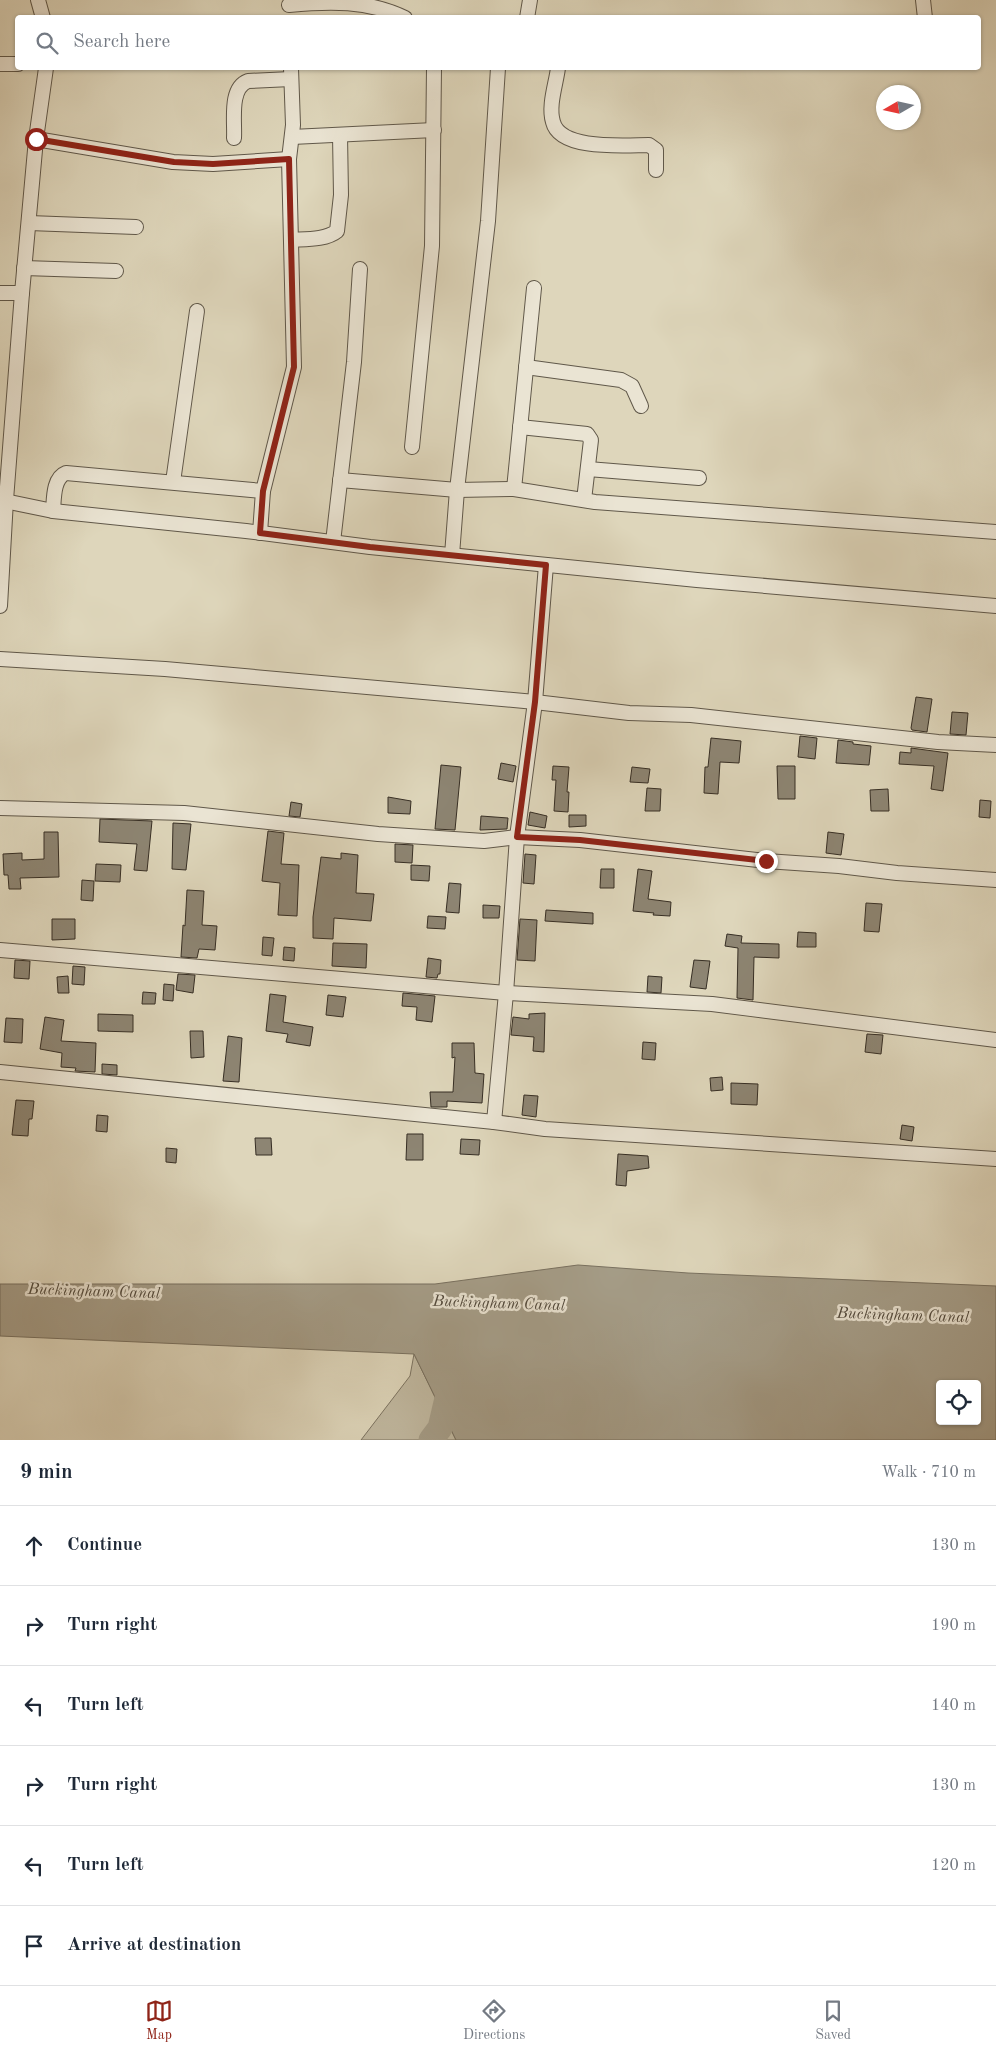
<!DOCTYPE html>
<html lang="en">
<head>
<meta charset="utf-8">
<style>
	:root { --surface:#fff; --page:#f6f6f7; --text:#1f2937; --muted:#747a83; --line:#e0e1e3; --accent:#8f2418 }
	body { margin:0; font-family:"Old Standard TT",serif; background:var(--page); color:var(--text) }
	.controls { position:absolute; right:15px; bottom:15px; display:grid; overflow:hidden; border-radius:5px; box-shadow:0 1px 4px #0004 }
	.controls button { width:45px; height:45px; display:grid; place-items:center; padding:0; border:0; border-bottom:1px solid var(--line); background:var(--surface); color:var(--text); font:25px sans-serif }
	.compass { position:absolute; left:876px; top:85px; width:45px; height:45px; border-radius:50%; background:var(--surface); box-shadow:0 1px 4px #0004; rotate:261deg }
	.stop { position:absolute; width:15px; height:15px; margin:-11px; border:4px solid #8f2418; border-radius:50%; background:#fff }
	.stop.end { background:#8f2418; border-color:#fff; box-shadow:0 1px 5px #0008 }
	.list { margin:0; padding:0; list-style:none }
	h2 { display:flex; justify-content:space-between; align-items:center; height:65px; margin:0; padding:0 20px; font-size:21px }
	h2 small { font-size:16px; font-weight:400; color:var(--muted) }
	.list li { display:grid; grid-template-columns:32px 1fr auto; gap:15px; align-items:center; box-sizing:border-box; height:80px; padding:0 20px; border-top:1px solid var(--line) }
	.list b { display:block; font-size:19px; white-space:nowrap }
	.list em { font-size:16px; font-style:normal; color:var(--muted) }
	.icon { flex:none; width:28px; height:28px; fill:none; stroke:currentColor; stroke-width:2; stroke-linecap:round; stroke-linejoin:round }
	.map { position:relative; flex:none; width:996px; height:1440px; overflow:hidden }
	.search { position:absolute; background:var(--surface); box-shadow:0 1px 4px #0004; left:15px; right:15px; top:15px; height:55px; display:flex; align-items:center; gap:12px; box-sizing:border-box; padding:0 18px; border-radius:5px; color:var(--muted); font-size:19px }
	.sheet { height:545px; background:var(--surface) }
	nav { display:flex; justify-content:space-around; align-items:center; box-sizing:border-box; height:70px; border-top:1px solid var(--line); background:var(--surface); font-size:14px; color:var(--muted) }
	nav a { display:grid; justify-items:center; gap:2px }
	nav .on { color:var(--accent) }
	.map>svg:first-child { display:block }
	.green { fill:#c1b9a1; stroke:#7c7462 }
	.water { fill:#a59d88; stroke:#797160; fill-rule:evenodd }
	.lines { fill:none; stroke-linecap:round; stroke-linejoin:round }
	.river { stroke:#a59d88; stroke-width:25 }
	.building { fill:#8d8573; stroke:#362e24 }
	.street-casing { stroke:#60584a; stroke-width:16 }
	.street { stroke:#eae4d3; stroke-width:14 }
	.route { stroke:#8f2418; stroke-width:6 }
	.labels { text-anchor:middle; stroke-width:5; stroke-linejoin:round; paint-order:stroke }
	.water-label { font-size:16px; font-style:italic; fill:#524a3d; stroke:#eae4d3 }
</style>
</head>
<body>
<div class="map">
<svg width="996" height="1440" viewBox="0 0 996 1440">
	<rect width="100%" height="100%" fill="#ded6bb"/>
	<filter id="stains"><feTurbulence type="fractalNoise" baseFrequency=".004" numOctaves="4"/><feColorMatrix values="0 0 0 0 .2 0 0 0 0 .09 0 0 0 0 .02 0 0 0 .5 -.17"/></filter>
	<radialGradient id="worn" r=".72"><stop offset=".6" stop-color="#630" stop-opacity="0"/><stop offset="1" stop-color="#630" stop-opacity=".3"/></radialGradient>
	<polygon class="green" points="414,1354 456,1440 361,1440 410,1376"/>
	<path class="water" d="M578,1265L688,1273L996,1286V1440H456L414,1354L0,1336V1284H435ZM940,1384H977V1421H940Z"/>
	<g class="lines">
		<polyline class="river" points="431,1440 440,1428 451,1381"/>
	</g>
	<g class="building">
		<polygon points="916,697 932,699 927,732 912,730 911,728"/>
		<polygon points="952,712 968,713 966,735 950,734"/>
		<polygon points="800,736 817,738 815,759 798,757"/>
		<polygon points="711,738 741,741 739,763 720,762 718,794 704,793 705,767 708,767"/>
		<polygon points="838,740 853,742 853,744 871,746 869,765 836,763"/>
		<polygon points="911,748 948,753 943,791 931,789 934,766 899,764 900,752 911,753"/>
		<polygon points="501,763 516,766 513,782 498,779"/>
		<polygon points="441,765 461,767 455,830 435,829"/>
		<polygon points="553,766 569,767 567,792 569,792 568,812 554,811 556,780 552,780"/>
		<polygon points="777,766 795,766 795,799 778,799"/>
		<polygon points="632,767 650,769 648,783 630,782"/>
		<polygon points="647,788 661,789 660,811 645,811"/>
		<polygon points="888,789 889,811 871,811 870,790"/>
		<polygon points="388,797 411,801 410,814 388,813"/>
		<polygon points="980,800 991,801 990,818 979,817"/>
		<polygon points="291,802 302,804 300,817 289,816"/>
		<polygon points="530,812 547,816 545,828 528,825"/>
		<polygon points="569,815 586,815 586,826 569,827"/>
		<polygon points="481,816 508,818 507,829 480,830"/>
		<polygon points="100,819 152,821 147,871 134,870 137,844 99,842"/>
		<polygon points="173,823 191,824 186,870 172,869"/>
		<polygon points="268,831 284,833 281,864 299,865 297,916 278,915 280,883 262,881"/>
		<polygon points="44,832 58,832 59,877 20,878 21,889 9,889 8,875 4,875 3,854 22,853 22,860 44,859"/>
		<polygon points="828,832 844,834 841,855 826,853"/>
		<polygon points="395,844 413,845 412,863 395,862"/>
		<polygon points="341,853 358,855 356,893 374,894 371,921 334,918 333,939 313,938 313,917 321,857 341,859"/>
		<polygon points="525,854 536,855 534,884 523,883"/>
		<polygon points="96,864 121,865 120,882 95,881"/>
		<polygon points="411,865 430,866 429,881 411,880"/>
		<polygon points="601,869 614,869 614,888 600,888"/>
		<polygon points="638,869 652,871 648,899 671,902 670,916 653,915 654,913 633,911"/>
		<polygon points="82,880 94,881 93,901 81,900"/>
		<polygon points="449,883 461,884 459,913 446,912"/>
		<polygon points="187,890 204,891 202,925 217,926 215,950 199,949 197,958 181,957 183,925 185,926"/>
		<polygon points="866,903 882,904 879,932 864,931"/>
		<polygon points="483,905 500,906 499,918 483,918"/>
		<polygon points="546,910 593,913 593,924 545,921"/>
		<polygon points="428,916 446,917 445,929 427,928"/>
		<polygon points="52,919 75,919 75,939 52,940"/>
		<polygon points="520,919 537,920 535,961 517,960"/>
		<polygon points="798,932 816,933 816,947 797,947"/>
		<polygon points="727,934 742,936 741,943 779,944 779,958 754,957 753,1000 737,998 738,948 725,946"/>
		<polygon points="263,937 274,938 272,956 262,955"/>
		<polygon points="333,943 367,944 366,968 332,966"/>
		<polygon points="284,947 295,948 294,961 283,960"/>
		<polygon points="428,958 441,960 440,974 438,974 437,978 426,977"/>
		<polygon points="15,960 30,961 29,979 14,978"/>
		<polygon points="694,960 710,961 706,989 690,987"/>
		<polygon points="73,966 85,967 84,985 72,984"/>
		<polygon points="178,974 195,975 193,993 176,990"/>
		<polygon points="68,976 69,993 58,993 57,977"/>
		<polygon points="648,976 662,977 661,993 647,992"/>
		<polygon points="164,984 174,985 173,1001 163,1000"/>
		<polygon points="143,992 156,993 155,1004 142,1004"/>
		<polygon points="403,993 435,996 432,1022 416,1020 417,1007 402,1006"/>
		<polygon points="270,994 286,996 283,1022 313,1027 310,1046 286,1042 288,1034 266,1031"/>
		<polygon points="328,995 346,997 343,1017 326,1015"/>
		<polygon points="545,1013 544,1052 533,1051 534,1037 511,1035 513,1017 529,1019 529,1014"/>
		<polygon points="98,1014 133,1015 133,1032 98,1031"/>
		<polygon points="45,1017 64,1020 61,1041 96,1043 95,1072 75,1071 76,1068 61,1067 62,1053 40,1049"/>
		<polygon points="6,1018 23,1019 22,1043 4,1042"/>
		<polygon points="190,1031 203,1031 204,1057 191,1058"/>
		<polygon points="867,1034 883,1035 881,1054 865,1052"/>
		<polygon points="228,1036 242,1038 239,1082 223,1081"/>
		<polygon points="643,1042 656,1043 655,1060 642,1059"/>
		<polygon points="452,1043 474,1043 475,1073 484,1074 482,1103 447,1101 447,1107 431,1107 430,1092 453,1092 455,1057 452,1058"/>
		<polygon points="102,1064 117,1065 117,1075 102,1074"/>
		<polygon points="722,1077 723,1090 711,1091 710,1078"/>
		<polygon points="731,1083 758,1084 757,1105 731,1104"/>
		<polygon points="524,1095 538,1096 536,1117 522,1115"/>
		<polygon points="16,1100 34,1101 32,1119 29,1119 28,1136 12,1135"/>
		<polygon points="97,1115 108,1116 107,1132 96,1131"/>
		<polygon points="902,1125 914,1127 912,1141 900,1139"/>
		<polygon points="407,1134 423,1134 423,1160 406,1160"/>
		<polygon points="255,1138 271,1138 272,1155 256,1155"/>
		<polygon points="461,1139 480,1140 479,1155 460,1154"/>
		<polygon points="166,1148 177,1149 176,1163 166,1162"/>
		<polygon points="618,1154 648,1156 649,1168 627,1171 626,1186 616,1185"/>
	</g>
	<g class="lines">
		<g class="street-casing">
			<g id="street">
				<polyline points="38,0 43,18"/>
				<polyline points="923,0 925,18"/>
				<path d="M289,5C329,1 368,0 405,18"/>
				<polyline points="527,18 530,0"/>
				<polyline points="0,64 18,64"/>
				<path d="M558,68C556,84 548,106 553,122C560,151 626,145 649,145L656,150V170"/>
				<polyline points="292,137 434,130"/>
				<path d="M234,138C235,121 229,88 248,81L291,79"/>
				<polyline points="36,139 173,162 213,164 289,159"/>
				<polyline points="29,223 136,227"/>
				<path d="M291,240C305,239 326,240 337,231L341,195L340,135"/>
				<polyline points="24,268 116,271"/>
				<polyline points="0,293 22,293"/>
				<polyline points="526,367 621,380 632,386 641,406"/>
				<polyline points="520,427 587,434 591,440 584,500"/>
				<polyline points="412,447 432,246 434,68"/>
				<polyline points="588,469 699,478"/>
				<polyline points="340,480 457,490 514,489 595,502 996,532"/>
				<polyline points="173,482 197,311"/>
				<polyline points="514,489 534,288"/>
				<polyline points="0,500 53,511 246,531 370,547 697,580 996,606"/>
				<path d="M53,511C54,499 53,478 66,473L263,491"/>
				<polyline points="260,533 263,491 294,367 289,159 293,125 291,68"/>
				<polyline points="333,542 354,362 360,269"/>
				<polyline points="452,555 457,490 488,221 498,68"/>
				<polyline points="0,606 6,500 22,293 36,139 46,68"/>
				<polyline points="0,659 165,669 535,702 629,713 691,715 938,742 996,745"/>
				<polyline points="0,808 184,813 378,834 484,841 517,837 580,840 766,861 839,866 897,873 996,880"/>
				<polyline points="0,950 506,993 712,1004 996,1040"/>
				<polyline points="0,1072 494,1122 545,1129 996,1159"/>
				<polyline points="494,1122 506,993 517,837 535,702 546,565"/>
			</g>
		</g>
		<use href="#street" class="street"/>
	</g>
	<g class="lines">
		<polyline class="route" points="36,139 174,162 213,164 289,159 294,367 263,491 260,533 370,547 546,565 535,702 517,837 580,840 766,861"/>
	</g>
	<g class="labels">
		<g class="water-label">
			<text transform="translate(94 1290) rotate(2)" y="6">Buckingham Canal</text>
			<text transform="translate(499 1302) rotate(2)" y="6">Buckingham Canal</text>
			<text transform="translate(903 1314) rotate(2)" y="6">Buckingham Canal</text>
		</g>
	</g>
	<rect width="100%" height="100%" filter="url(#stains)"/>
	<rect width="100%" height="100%" fill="url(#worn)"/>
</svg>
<div class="controls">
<button><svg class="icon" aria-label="locate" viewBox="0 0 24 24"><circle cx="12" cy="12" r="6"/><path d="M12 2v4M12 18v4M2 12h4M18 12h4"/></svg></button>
</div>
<svg class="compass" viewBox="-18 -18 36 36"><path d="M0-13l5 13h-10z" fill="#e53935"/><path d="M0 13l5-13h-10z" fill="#747a83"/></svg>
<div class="stop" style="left:36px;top:139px"></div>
<div class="stop end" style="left:766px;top:861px"></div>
<div class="search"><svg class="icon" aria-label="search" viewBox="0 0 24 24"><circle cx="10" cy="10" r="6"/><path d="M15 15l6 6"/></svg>Search here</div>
</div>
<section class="sheet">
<h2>9 min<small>Walk · 710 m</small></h2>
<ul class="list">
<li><svg class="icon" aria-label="ahead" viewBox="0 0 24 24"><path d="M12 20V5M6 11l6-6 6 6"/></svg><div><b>Continue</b></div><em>130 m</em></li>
<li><svg class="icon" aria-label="right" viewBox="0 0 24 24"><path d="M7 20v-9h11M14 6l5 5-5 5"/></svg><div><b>Turn right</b></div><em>190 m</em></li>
<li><svg class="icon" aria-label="left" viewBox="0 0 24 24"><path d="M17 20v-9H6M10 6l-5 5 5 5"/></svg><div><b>Turn left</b></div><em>140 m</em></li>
<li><svg class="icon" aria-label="right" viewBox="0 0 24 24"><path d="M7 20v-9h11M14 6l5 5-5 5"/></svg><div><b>Turn right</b></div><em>130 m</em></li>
<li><svg class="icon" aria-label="left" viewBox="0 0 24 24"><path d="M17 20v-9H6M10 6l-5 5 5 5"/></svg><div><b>Turn left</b></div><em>120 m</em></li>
<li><svg class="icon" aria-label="arrive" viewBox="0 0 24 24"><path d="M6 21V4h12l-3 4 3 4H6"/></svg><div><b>Arrive at destination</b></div></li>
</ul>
</section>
<nav>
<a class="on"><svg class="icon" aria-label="map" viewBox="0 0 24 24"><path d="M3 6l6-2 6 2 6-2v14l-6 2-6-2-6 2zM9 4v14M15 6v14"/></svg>Map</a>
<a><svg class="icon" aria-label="directions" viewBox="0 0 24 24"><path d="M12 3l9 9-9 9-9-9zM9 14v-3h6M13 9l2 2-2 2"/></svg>Directions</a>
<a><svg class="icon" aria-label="saved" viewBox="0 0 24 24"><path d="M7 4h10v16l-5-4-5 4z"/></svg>Saved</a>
</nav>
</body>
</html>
